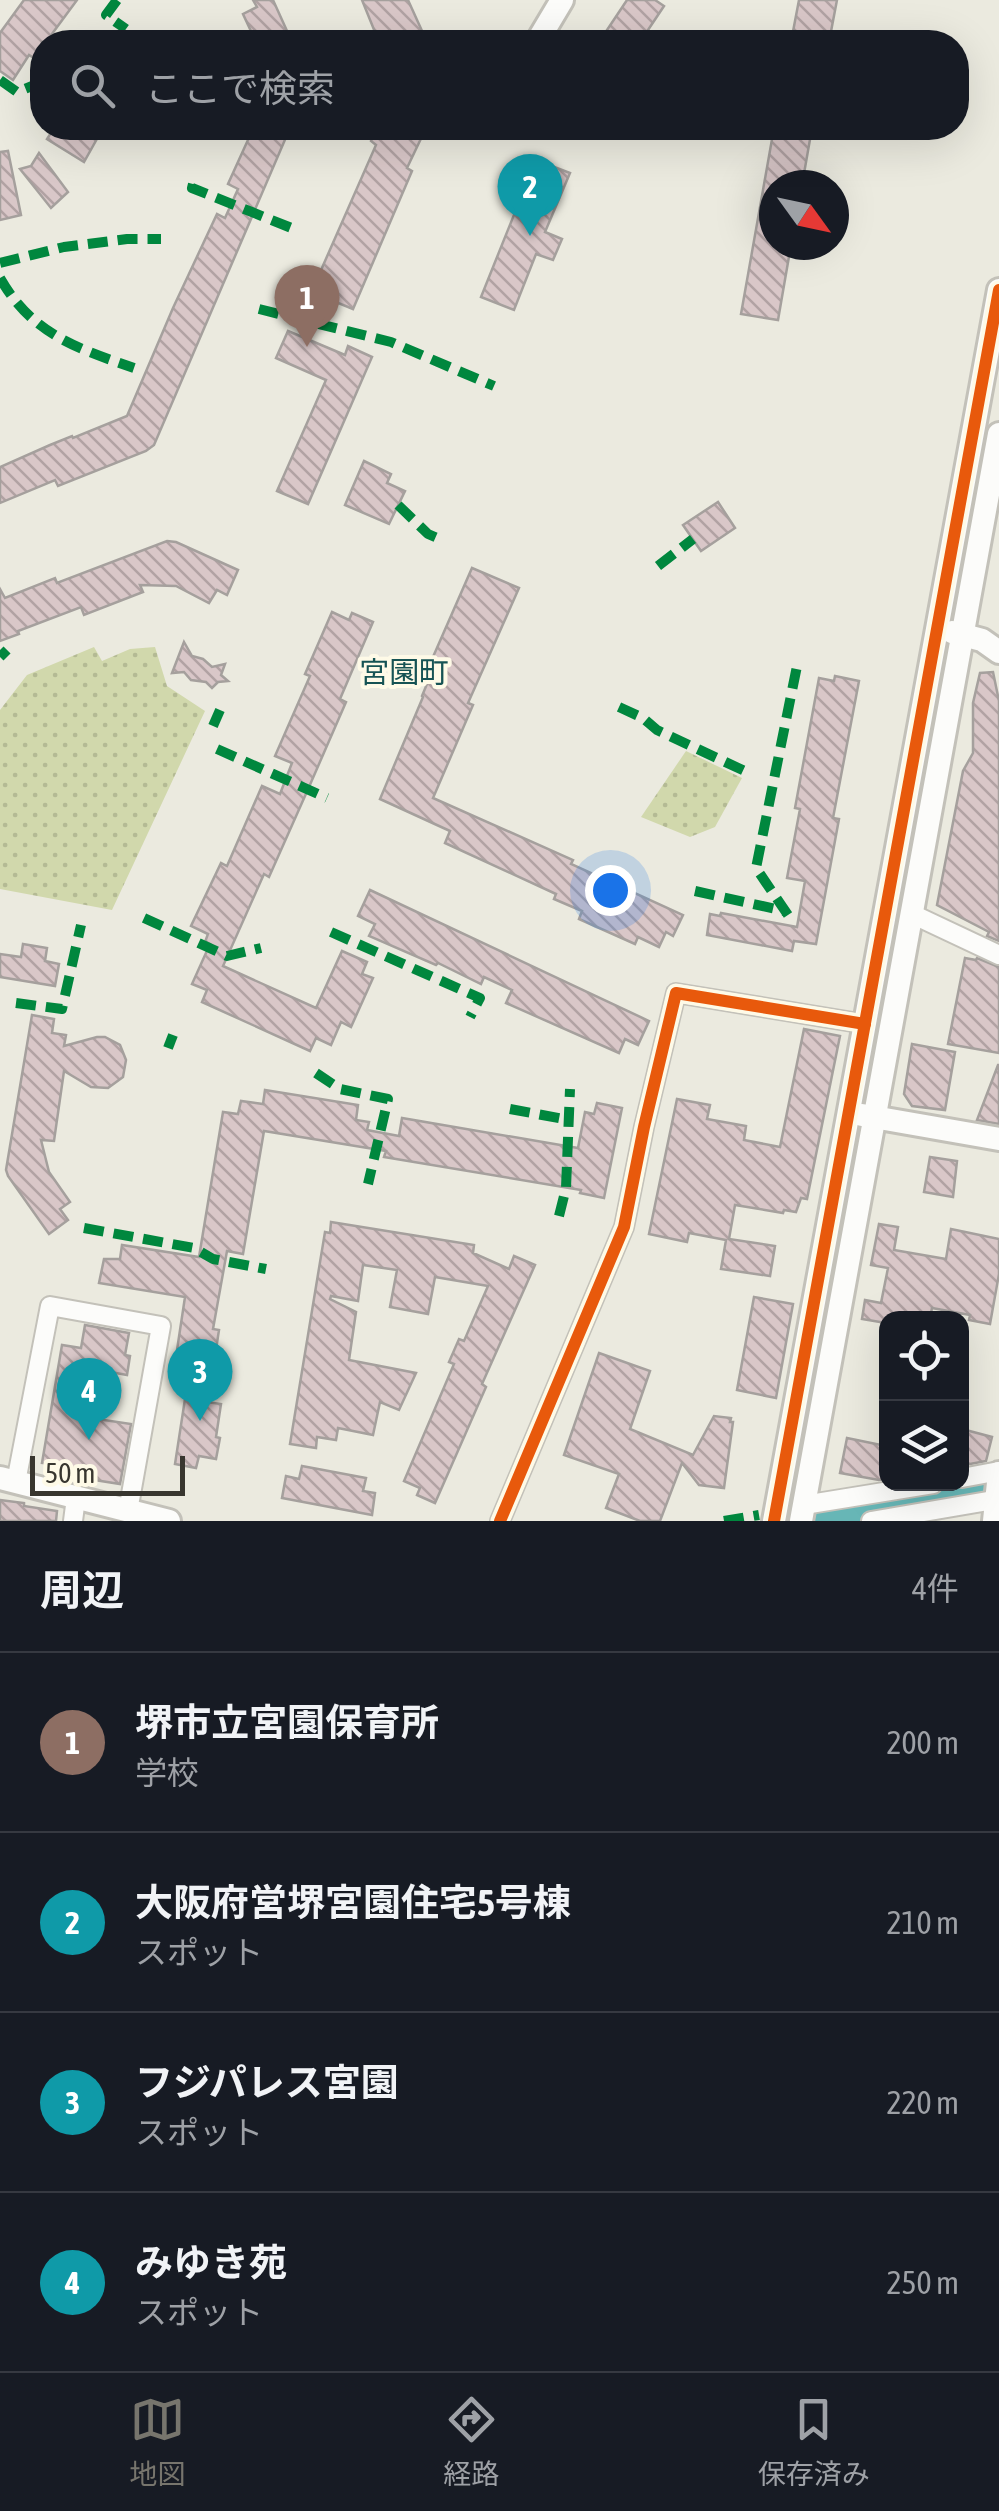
<!DOCTYPE html>
<html lang="ja">
<head>
<meta charset="utf-8">
<style>
	:root { --surface:#171b24; --page:#20242c; --text:#f1f3f6; --muted:#9ea1a6; --line:#363941; --accent:#77756d }
	body { margin:0; font-family:"Asap Condensed","Noto Sans JP",sans-serif; background:var(--page); color:var(--text) }
	.controls { position:absolute; right:30px; bottom:30px; display:grid; overflow:hidden; border-radius:20px; box-shadow:0 10px 40px #0002 }
	.controls button { width:90px; height:90px; display:grid; place-items:center; padding:0; border:0; border-bottom:2px solid var(--line); background:var(--surface); color:var(--text); font:50px sans-serif }
	.compass { position:absolute; left:759px; top:170px; width:90px; height:90px; border-radius:50%; background:var(--surface); box-shadow:0 10px 40px #0002; rotate:123deg }
	.scale { position:absolute; left:30px; bottom:25px; width:155px; box-sizing:border-box; padding-left:10px; border:5px solid #38362f; border-top:0; font-size:28px; line-height:35px; white-space:nowrap; color:#38362f; -webkit-text-stroke:8px #fefae7; paint-order:stroke }
	.you { position:absolute; left:610px; top:890px; width:35px; height:35px; margin:-25px; border:8px solid #fff; border-radius:50%; background:#1a73e8; box-shadow:0 0 0 15px #1a73e833 }
	.badge { display:grid; place-items:center; width:65px; height:65px; border-radius:50%; background:var(--accent); color:#fff; font-size:32px; font-weight:700 }
	.pin { position:absolute; translate:-50% -82px; filter:drop-shadow(0 2px 5px #0008) }
	.pin::after { content:''; position:absolute; top:52px; width:35px; height:30px; background:inherit; clip-path:polygon(0 0,100% 0,50% 100%) }
	.list { margin:0; padding:0; list-style:none }
	h2 { display:flex; justify-content:space-between; align-items:center; height:130px; margin:0; padding:0 40px; font-size:42px }
	h2 small { font-size:32px; font-weight:400; color:var(--muted) }
	.list li { display:grid; grid-template-columns:65px 1fr auto; gap:30px; align-items:center; box-sizing:border-box; height:180px; padding:0 40px; border-top:2px solid var(--line) }
	.list b { display:block; font-size:38px; white-space:nowrap }
	.list p { margin:0; font-size:32px; white-space:nowrap; color:var(--muted) }
	.list em { font-size:32px; font-style:normal; color:var(--muted) }
	.icon { flex:none; width:55px; height:55px; fill:none; stroke:currentColor; stroke-width:2; stroke-linecap:round; stroke-linejoin:round }
	.map { position:relative; flex:none; width:999px; height:1521px; overflow:hidden }
	.search { position:absolute; background:var(--surface); box-shadow:0 10px 40px #0002; left:30px; right:30px; top:30px; height:110px; display:flex; align-items:center; gap:25px; box-sizing:border-box; padding:0 35px; border-radius:40px; color:var(--muted); font-size:38px }
	.sheet { height:850px; background:var(--surface) }
	nav { display:flex; justify-content:space-around; align-items:center; box-sizing:border-box; height:140px; border-top:2px solid var(--line); background:var(--surface); font-size:28px; color:var(--muted) }
	nav a { display:grid; justify-items:center; gap:5px }
	nav .on { color:var(--accent) }
	.map>svg:first-child { display:block }
	.grass { fill:url(#grass-dots) }
	.lines { fill:none; stroke-linecap:round; stroke-linejoin:round }
	.river { stroke:#67b6b6; stroke-width:38 }
	.building { fill:url(#building-back-hatch); stroke:#a5a09d; stroke-width:2.5 }
	.minor-casing { stroke:#c3c1b9; stroke-width:22 }
	.tertiary-casing { stroke:#c3c1b9; stroke-width:28 }
	.minor { stroke:#fcfcfa; stroke-width:18 }
	.tertiary { stroke:#fcfcfa; stroke-width:22 }
	.quiet { stroke:#00873e; stroke-width:10; stroke-dasharray:20 10; stroke-linecap:butt }
	.cycleway-casing { stroke:#fefae7; stroke-width:19 }
	.cycleway { stroke:#e8590c; stroke-width:12 }
	.labels { text-anchor:middle; stroke-width:8; stroke-linejoin:round; paint-order:stroke }
	.neighbourhood-label { font-size:30px; fill:#165354; stroke:#fefae7 }
</style>
</head>
<body>
<div class="map">
<svg width="999" height="1521" viewBox="0 0 999 1521">
	<defs>
		<pattern id="grass-dots" width="8" height="8" patternUnits="userSpaceOnUse" patternTransform="scale(2.5)"><rect width="8" height="8" fill="#d1d8ac"/><path d="M2 2h.1M6 6h.1" fill="none" stroke="#b4ba94" stroke-width="1.8" stroke-linecap="round"/></pattern>
		<pattern id="building-back-hatch" width="6" height="6" patternUnits="userSpaceOnUse" patternTransform="scale(2.5)"><rect width="6" height="6" fill="#d9c7c8"/><path d="M-1 5l2 2M0 0l6 6M5-1l2 2" fill="none" stroke="#b1a2a3"/></pattern>
	</defs>
	<rect width="100%" height="100%" fill="#ebeadf"/>
	<g class="grass">
		<polygon points="94,647 102,661 130,649 155,647 167,686 205,711 112,910 0,889 0,710 27,675"/>
		<polygon points="686,751 742,778 715,827 690,837 641,817"/>
	</g>
	<g class="lines">
		<polyline class="river" points="826,1517 999,1483"/>
	</g>
	<g class="building">
		<polygon points="24,0 77,0 46,42 42,42 42,47 34,58 29,55 13,80 0,71 0,33"/>
		<polygon points="253,0 273,0 292,42 256,42 243,14 257,7"/>
		<polygon points="362,0 408,0 427,42 379,42"/>
		<polygon points="627,0 655,0 664,6 640,42 599,42"/>
		<polygon points="799,0 837,0 829,42 791,42"/>
		<polygon points="54,128 103,128 84,162 47,139"/>
		<polygon points="265,128 290,128 154,445 146,451 58,486 55,480 0,503 0,467 50,445 72,436 73,438 127,416 173,308 217,214 225,218 238,189 228,184 252,131 262,135"/>
		<polygon points="377,128 426,128 407,168 412,171 353,309 336,302 331,311 307,302 376,145 371,141"/>
		<polygon points="774,128 812,128 802,185 774,185 774,245 791,245 778,320 741,314"/>
		<polygon points="8,151 21,215 0,220 0,152"/>
		<polygon points="39,153 68,192 51,208 20,169 31,166"/>
		<polygon points="536,160 570,173 545,232 562,239 553,260 536,254 514,310 481,297"/>
		<polygon points="288,331 345,355 348,346 372,357 308,504 277,491 326,380 276,358"/>
		<polygon points="364,461 391,474 387,483 405,491 389,524 345,505"/>
		<polygon points="718,502 735,528 701,551 683,525"/>
		<polygon points="167,541 176,542 238,570 227,595 217,590 209,603 176,586 140,585 143,592 84,615 81,607 18,631 19,634 0,641 0,589 5,598 55,578 57,583"/>
		<polygon points="472,568 519,588 468,703 473,705 433,798 573,860 571,864 683,915 673,936 666,932 659,947 638,937 635,944 579,919 582,911 554,899 556,894 445,843 450,831 380,799 423,697 422,696 427,684 422,682"/>
		<polygon points="332,612 349,620 352,613 373,622 340,699 346,702 309,787 269,877 264,874 223,966 316,1008 342,951 367,962 362,974 373,978 351,1027 341,1022 331,1045 316,1038 310,1051 202,1002 207,990 192,984 210,944 205,942 208,934 191,926 221,863 227,866 262,786 280,794 292,763 275,756 310,676 305,674"/>
		<polygon points="184,642 192,656 203,659 212,667 225,664 221,675 228,681 218,682 212,688 206,682 191,680 184,672 172,673"/>
		<polygon points="993,672 999,701 999,941 987,936 989,932 937,905 963,771 973,753 973,703 980,673"/>
		<polygon points="835,676 859,681 833,818 839,819 816,944 794,941 792,951 707,935 710,914 720,916 721,913 797,927 805,881 787,878 800,809 795,808 819,678 834,681"/>
		<polygon points="370,890 649,1021 638,1045 625,1039 619,1053 506,1003 512,990 484,977 481,984 438,963 436,965 369,936 375,924 358,916"/>
		<polygon points="23,944 47,948 45,961 59,964 55,986 0,977 0,954 21,957"/>
		<polygon points="965,958 976,960 977,958 999,967 999,1053 948,1044"/>
		<polygon points="32,1015 54,1019 52,1033 66,1035 64,1046 97,1037 105,1037 120,1045 126,1060 123,1077 108,1088 91,1087 64,1071 54,1141 41,1140 49,1172 70,1202 60,1209 68,1220 49,1234 8,1176 6,1170"/>
		<polygon points="804,1029 840,1036 807,1199 801,1198 796,1212 784,1210 783,1213 735,1205 729,1239 775,1246 770,1276 721,1269 726,1240 689,1233 687,1242 649,1234 677,1099 710,1105 707,1119 746,1126 744,1140 780,1147"/>
		<polygon points="912,1044 955,1052 945,1110 912,1106 904,1094"/>
		<polygon points="998,1065 999,1065 999,1124 977,1120"/>
		<polygon points="265,1090 358,1105 356,1120 369,1122 367,1130 399,1136 402,1118 578,1148 585,1112 594,1114 597,1103 622,1108 604,1198 580,1193 581,1190 384,1157 386,1151 264,1131 243,1254 227,1251 213,1329 219,1330 215,1356 177,1350 185,1297 99,1283 104,1259 120,1259 122,1245 199,1257 223,1112 238,1114 241,1101 263,1104"/>
		<polygon points="930,1157 957,1161 953,1197 924,1192"/>
		<polygon points="331,1222 474,1245 473,1253 509,1269 514,1256 535,1265 482,1384 486,1387 435,1503 417,1495 420,1488 404,1481 454,1364 449,1362 459,1339 464,1341 488,1286 435,1277 428,1314 390,1307 397,1270 363,1265 358,1301 331,1296 330,1299 356,1312 349,1360 416,1373 399,1410 380,1402 373,1435 338,1428 336,1440 317,1437 316,1448 290,1444 325,1232 330,1233"/>
		<polygon points="879,1224 898,1227 894,1250 946,1259 951,1229 999,1239 999,1274 990,1324 969,1320 970,1315 932,1308 930,1318 886,1318 886,1323 862,1319 865,1300 881,1303 888,1268 871,1265"/>
		<polygon points="754,1297 793,1304 776,1398 737,1390"/>
		<polygon points="85,1325 129,1333 125,1355 130,1356 127,1375 105,1371 97,1419 131,1424 120,1484 50,1473 52,1464 42,1463 62,1345 81,1348"/>
		<polygon points="599,1353 650,1371 630,1429 693,1455 714,1416 731,1418 730,1422 733,1422 724,1488 699,1485 682,1463 660,1521 640,1521 606,1508 619,1474 564,1455"/>
		<polygon points="185,1399 221,1404 216,1437 220,1438 216,1459 199,1456 196,1468 175,1464"/>
		<polygon points="962,1429 992,1437 986,1461 970,1464 962,1462"/>
		<polygon points="847,1438 886,1446 886,1479 879,1480 840,1473"/>
		<polygon points="302,1466 366,1478 363,1491 375,1493 372,1515 282,1498 286,1476 299,1479"/>
		<polygon points="0,1500 24,1503 24,1506 57,1511 56,1521 0,1521"/>
	</g>
	<g class="lines">
		<g class="minor-casing">
			<g id="minor">
				<polyline points="912,914 999,955"/>
				<polyline points="962,1478 999,1471"/>
				<polyline points="16,1482 50,1306 161,1326 128,1511"/>
				<polyline points="804,1505 933,1484"/>
				<polyline points="73,1521 76,1498"/>
				<polyline points="500,1521 624,1227 644,1127 676,993 865,1024"/>
				<polyline points="871,1521 999,1499"/>
			</g>
		</g>
		<g class="tertiary-casing">
			<g id="tertiary">
				<polyline points="537,42 562,0"/>
				<polyline points="952,632 982,640 999,652"/>
				<polyline points="862,1115 999,1139"/>
				<polyline points="0,1478 169,1521"/>
				<polyline points="774,1521 999,290"/>
				<polyline points="801,1521 999,434"/>
				<polyline points="994,1521 999,1473"/>
			</g>
		</g>
		<use href="#minor" class="minor"/>
		<use href="#tertiary" class="tertiary"/>
		<g class="quiet">
			<polyline points="117,0 106,15 126,29"/>
			<polyline points="0,80 17,92 42,82"/>
			<polyline points="193,184 192,188 294,229"/>
			<polyline points="0,263 64,247 127,239 161,239"/>
			<path d="M0,278C32,334 76,348 134,368"/>
			<polyline points="259,309 391,342 494,386"/>
			<polyline points="398,505 428,534 442,540"/>
			<polyline points="658,566 693,539"/>
			<polyline points="0,650 7,657"/>
			<polyline points="619,707 643,718 657,730 751,774"/>
			<polyline points="213,726 220,710"/>
			<polyline points="217,749 327,798"/>
			<polyline points="695,891 785,911"/>
			<polyline points="788,915 756,868 797,666"/>
			<polyline points="144,918 227,956 261,948"/>
			<polyline points="331,932 480,998 470,1017"/>
			<polyline points="16,1003 62,1009 81,925"/>
			<polyline points="168,1048 173,1035"/>
			<polyline points="316,1073 340,1089 388,1099 368,1184"/>
			<polyline points="510,1109 569,1120"/>
			<polyline points="559,1216 566,1188 570,1089"/>
			<polyline points="84,1228 194,1248 213,1259 266,1269"/>
			<polyline points="724,1521 759,1515"/>
		</g>
		<g class="cycleway-casing">
			<g id="cycleway">
				<polyline points="500,1521 624,1227 644,1127 676,993 865,1024"/>
				<polyline points="774,1521 999,290"/>
			</g>
		</g>
		<use href="#cycleway" class="cycleway"/>
	</g>
	<g class="labels">
		<g class="neighbourhood-label">
			<text x="404" y="683">宮園町</text>
		</g>
	</g>
</svg>
<div class="controls">
<button><svg class="icon" aria-label="locate" viewBox="0 0 24 24"><circle cx="12" cy="12" r="6"/><path d="M12 2v4M12 18v4M2 12h4M18 12h4"/></svg></button>
<button><svg class="icon" aria-label="layers" viewBox="0 0 24 24"><path d="M12 4l9 5-9 5-9-5zM3 14l9 5 9-5"/></svg></button>
</div>
<svg class="compass" viewBox="-18 -18 36 36"><path d="M0-13l5 13h-10z" fill="#e53935"/><path d="M0 13l5-13h-10z" fill="#9ea1a6"/></svg>
<div class="scale">50 m</div>
<div class="you"></div>
<div class="pin badge" style="left:307px;top:347px;background:#8d6e63">1</div>
<div class="pin badge" style="left:530px;top:236px;background:#0f9aa8">2</div>
<div class="pin badge" style="left:200px;top:1421px;background:#0f9aa8">3</div>
<div class="pin badge" style="left:89px;top:1440px;background:#0f9aa8">4</div>
<div class="search"><svg class="icon" aria-label="search" viewBox="0 0 24 24"><circle cx="10" cy="10" r="6"/><path d="M15 15l6 6"/></svg>ここで検索</div>
</div>
<section class="sheet">
<h2>周辺<small>4件</small></h2>
<ul class="list">
<li><span class="badge" style="background:#8d6e63">1</span><div><b>堺市立宮園保育所</b><p>学校</p></div><em>200 m</em></li>
<li><span class="badge" style="background:#0f9aa8">2</span><div><b>大阪府営堺宮園住宅5号棟</b><p>スポット</p></div><em>210 m</em></li>
<li><span class="badge" style="background:#0f9aa8">3</span><div><b>フジパレス宮園</b><p>スポット</p></div><em>220 m</em></li>
<li><span class="badge" style="background:#0f9aa8">4</span><div><b>みゆき苑</b><p>スポット</p></div><em>250 m</em></li>
</ul>
</section>
<nav>
<a class="on"><svg class="icon" aria-label="map" viewBox="0 0 24 24"><path d="M3 6l6-2 6 2 6-2v14l-6 2-6-2-6 2zM9 4v14M15 6v14"/></svg>地図</a>
<a><svg class="icon" aria-label="directions" viewBox="0 0 24 24"><path d="M12 3l9 9-9 9-9-9zM9 14v-3h6M13 9l2 2-2 2"/></svg>経路</a>
<a><svg class="icon" aria-label="saved" viewBox="0 0 24 24"><path d="M7 4h10v16l-5-4-5 4z"/></svg>保存済み</a>
</nav>
</body>
</html>
